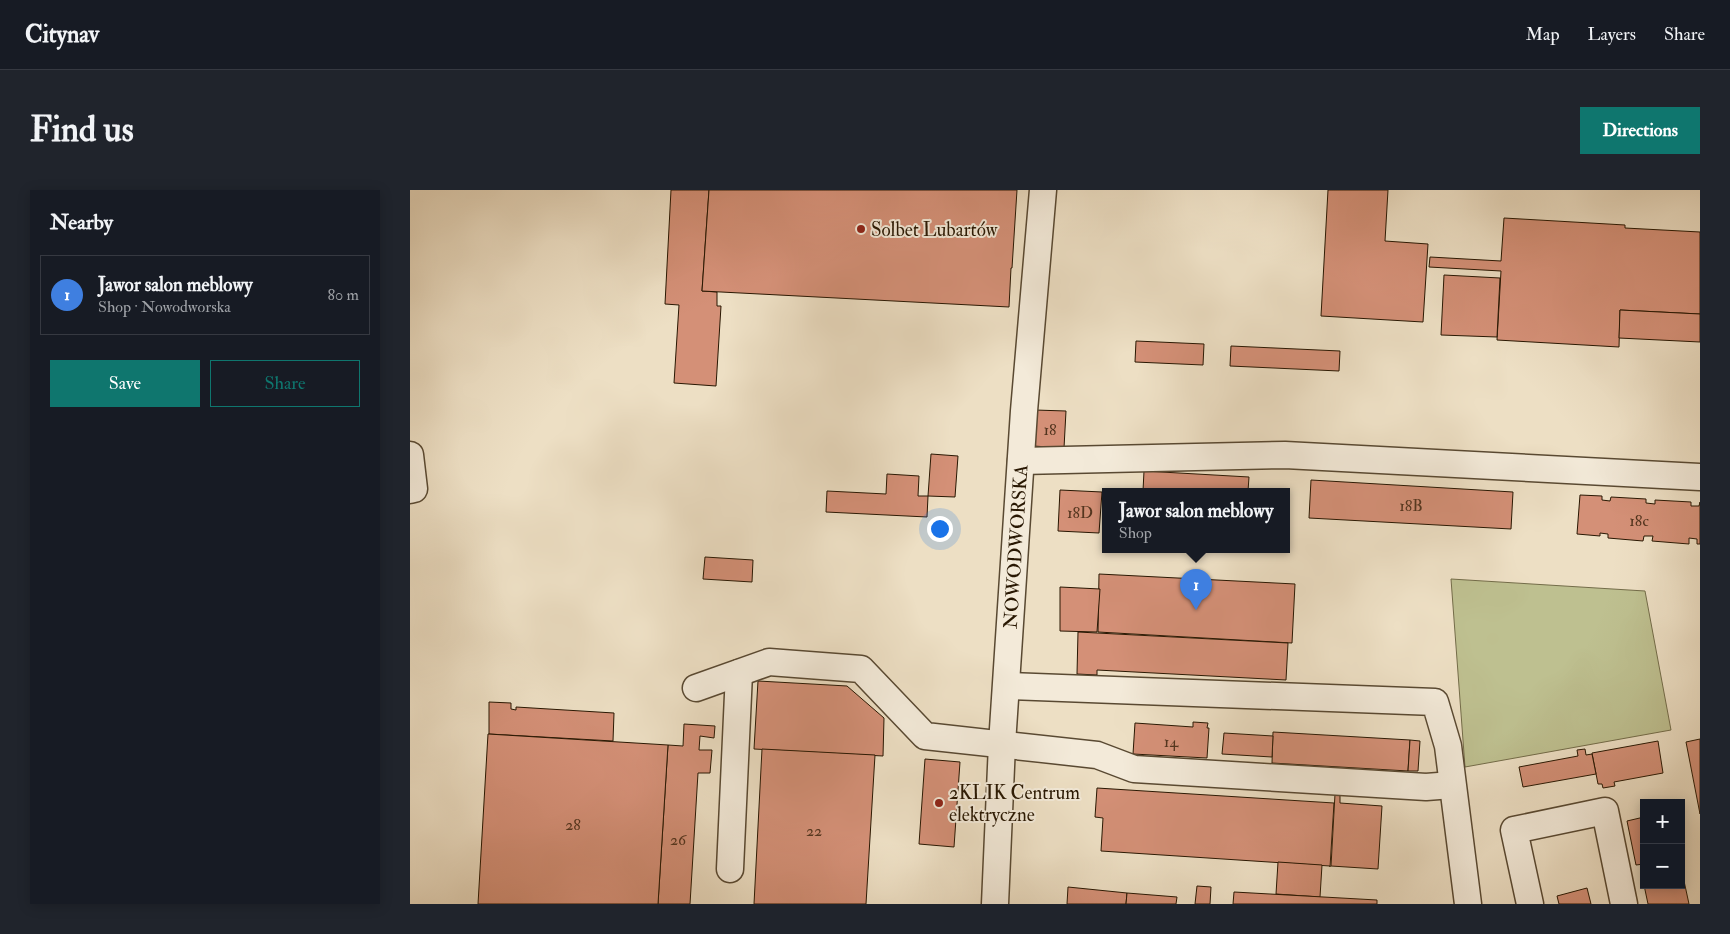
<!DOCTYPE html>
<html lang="en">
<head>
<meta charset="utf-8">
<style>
	:root { --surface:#171b24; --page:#20242c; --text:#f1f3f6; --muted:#9ea1a6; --line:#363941; --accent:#0f766e }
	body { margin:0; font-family:"IM FELL Double Pica",serif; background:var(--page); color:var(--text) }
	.controls { position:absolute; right:15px; bottom:15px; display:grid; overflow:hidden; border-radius:0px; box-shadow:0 2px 12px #0003 }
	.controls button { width:45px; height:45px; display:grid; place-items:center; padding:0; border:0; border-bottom:1px solid var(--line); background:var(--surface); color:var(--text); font:25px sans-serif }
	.you { position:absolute; left:529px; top:338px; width:18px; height:18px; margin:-12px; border:4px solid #fff; border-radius:50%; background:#1a73e8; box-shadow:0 0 0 8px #1a73e833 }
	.badge { display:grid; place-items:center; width:32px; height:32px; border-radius:50%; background:var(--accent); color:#fff; font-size:16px; font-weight:700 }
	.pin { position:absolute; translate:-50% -41px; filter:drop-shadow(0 1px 2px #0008) }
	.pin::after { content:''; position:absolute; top:26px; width:18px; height:15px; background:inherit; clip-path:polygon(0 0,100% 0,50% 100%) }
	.popup { position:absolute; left:692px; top:298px; width:188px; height:65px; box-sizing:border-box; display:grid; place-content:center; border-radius:0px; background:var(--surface); filter:drop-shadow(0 1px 4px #0005); font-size:16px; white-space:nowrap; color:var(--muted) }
	.popup b { font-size:19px; color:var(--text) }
	.popup::after { content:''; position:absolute; left:50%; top:100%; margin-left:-10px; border:10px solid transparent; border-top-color:var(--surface) }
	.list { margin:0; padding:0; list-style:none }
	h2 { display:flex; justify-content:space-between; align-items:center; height:65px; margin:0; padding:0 20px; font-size:21px }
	h2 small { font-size:16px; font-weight:400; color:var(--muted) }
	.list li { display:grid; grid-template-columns:32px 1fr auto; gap:15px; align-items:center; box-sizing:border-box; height:80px; margin:0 10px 10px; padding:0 10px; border:1px solid var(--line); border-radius:0px }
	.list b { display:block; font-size:19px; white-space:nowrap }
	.list p { margin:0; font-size:16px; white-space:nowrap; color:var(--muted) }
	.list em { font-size:16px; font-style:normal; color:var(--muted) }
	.actions { display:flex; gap:10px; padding:15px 20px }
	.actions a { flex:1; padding:11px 0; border:1px solid var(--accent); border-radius:0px; text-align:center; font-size:18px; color:var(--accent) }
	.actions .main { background:var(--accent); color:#fff }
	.map { position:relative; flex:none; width:1290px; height:714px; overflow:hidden; border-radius:0px }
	header { display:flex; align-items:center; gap:30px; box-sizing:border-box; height:70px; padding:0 25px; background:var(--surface); border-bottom:1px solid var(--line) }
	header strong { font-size:24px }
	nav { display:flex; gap:28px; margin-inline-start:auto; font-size:18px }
	.intro { display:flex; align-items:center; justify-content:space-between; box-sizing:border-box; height:120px; padding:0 30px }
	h1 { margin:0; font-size:35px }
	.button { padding:12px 22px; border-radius:0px; background:var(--accent); color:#fff; font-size:18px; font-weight:700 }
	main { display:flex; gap:30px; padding:0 30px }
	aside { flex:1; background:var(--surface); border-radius:0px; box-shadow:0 2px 12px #0003 }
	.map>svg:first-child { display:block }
	.green { fill:#bec090; stroke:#736c49 }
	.building { fill:#d49077; stroke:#281702 }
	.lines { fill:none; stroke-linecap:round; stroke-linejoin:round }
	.minor-casing { stroke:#594932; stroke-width:29 }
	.minor { stroke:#f3ead9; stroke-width:26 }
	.poi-dot { fill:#8f2418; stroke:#f3ead9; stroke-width:2 }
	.labels { text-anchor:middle; stroke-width:4; stroke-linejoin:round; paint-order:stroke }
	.number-label { font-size:16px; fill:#53351f }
	.poi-label { font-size:19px; fill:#281702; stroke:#f3ead9; text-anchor:start }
	.street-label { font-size:19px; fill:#281702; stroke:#f3ead9 }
</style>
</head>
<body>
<header>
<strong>Citynav</strong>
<nav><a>Map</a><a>Layers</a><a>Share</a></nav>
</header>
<div class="intro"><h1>Find us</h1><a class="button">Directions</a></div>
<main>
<aside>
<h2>Nearby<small></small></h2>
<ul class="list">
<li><span class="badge" style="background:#3f7fe0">1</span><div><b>Jawor salon meblowy</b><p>Shop · Nowodworska</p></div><em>80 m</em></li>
</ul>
<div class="actions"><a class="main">Save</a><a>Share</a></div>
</aside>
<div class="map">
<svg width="1290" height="714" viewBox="0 0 1290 714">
	<rect width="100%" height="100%" fill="#eddfc4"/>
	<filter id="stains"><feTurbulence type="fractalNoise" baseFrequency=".004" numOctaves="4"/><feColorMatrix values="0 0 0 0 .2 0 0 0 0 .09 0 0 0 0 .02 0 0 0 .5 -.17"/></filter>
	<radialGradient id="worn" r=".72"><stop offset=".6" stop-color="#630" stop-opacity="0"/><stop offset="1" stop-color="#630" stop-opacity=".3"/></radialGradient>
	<polygon class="green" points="1041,389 1235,401 1261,540 1055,577"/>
	<g class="building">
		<polygon points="261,0 299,0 292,101 307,102 307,116 311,116 306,196 264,193 269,115 255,114"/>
		<polygon points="299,0 607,0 602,78 601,78 599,117 292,101"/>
		<polygon points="918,0 978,0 975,51 1018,54 1013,132 911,126"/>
		<polygon points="1094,28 1215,35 1215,38 1290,42 1290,124 1210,120 1209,157 1087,150 1091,81 1019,77 1020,67 1091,71"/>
		<polygon points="1034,85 1090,88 1087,147 1031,145"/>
		<polygon points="1210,120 1290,124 1290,152 1209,148"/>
		<polygon points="726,151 794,154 793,175 725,172"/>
		<polygon points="821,156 930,161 929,181 820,176"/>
		<polygon points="625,220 656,221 654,258 623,256"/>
		<polygon points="521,264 548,266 545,307 518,306"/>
		<polygon points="734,281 839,287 838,301 733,301"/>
		<polygon points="477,284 509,286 508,306 518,306 517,327 416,322 417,301 476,304"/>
		<polygon points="901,290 1103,302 1101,339 899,328"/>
		<polygon points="650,300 692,302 689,343 648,341"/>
		<polygon points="1170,305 1192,306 1192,310 1200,311 1201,307 1236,309 1236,313 1245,314 1245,310 1281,312 1281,316 1289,316 1290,312 1290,354 1287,354 1287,349 1279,348 1279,354 1242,351 1243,346 1234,346 1233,351 1198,348 1198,344 1190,343 1190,346 1167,344"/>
		<polygon points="295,367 343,370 342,392 293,389"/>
		<polygon points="689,384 885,394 882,453 688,442"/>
		<polygon points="650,397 690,399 687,442 650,441"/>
		<polygon points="668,442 878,453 876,490 687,480 687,485 667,484"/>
		<polygon points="348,491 437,496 474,528 473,566 344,559"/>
		<polygon points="79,512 101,513 101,519 106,520 106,517 204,523 203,551 79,544"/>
		<polygon points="783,532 798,533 797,538 799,538 797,568 723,564 725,533 783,537"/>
		<polygon points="274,534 305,536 304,548 290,546 289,560 302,560 300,583 288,583 280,714 248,714 258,555 273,556"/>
		<polygon points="863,542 1000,550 998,581 862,573"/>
		<polygon points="814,543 863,546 862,567 812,564"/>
		<polygon points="78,544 258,555 248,714 68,714"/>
		<polygon points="1290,549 1290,624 1276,552"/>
		<polygon points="1000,550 1010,551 1008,581 998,581"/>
		<polygon points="1248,551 1253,583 1204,592 1205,596 1193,598 1192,594 1188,594 1182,563"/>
		<polygon points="352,559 465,565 456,714 344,714"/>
		<polygon points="1175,559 1176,565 1182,564 1186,584 1113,597 1109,577 1168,566 1167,560"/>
		<polygon points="515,569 550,572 544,657 509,654"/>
		<polygon points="687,598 924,613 920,677 920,676 691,661 693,628 685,627"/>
		<polygon points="925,604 930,604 930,613 972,616 968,679 921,676"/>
		<polygon points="1234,627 1234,674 1226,675 1217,631"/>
		<polygon points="868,672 912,675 910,707 866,704"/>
		<polygon points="1271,677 1279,714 1238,714 1234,695 1271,695"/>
		<polygon points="787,696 801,697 800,714 785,714"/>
		<polygon points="658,697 717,703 716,714 657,714"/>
		<polygon points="1177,698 1181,714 1149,714 1147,706"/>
		<polygon points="824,702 967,710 967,714 823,714"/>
		<polygon points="717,703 767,707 766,714 716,714"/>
	</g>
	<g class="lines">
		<g class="minor-casing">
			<g id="minor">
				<polyline points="0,265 4,299 0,300"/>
				<polyline points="611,271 875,265 1290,287"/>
				<polyline points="597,496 1025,512 1038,556 1058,714"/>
				<polyline points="286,498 359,472 451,479 515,546 687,565 724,579 1016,597 1042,595"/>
				<polyline points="320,679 329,483"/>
				<path id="s1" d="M585,714L592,554L614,221L633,0"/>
				<polyline points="1120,714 1104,640 1195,621 1214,714"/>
			</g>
		</g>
		<use href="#minor" class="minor"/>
	</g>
	<g class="poi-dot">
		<circle cx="451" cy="39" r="5"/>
		<circle cx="529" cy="613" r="5"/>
	</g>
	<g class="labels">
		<g class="number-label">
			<text x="640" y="245">18</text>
			<text x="1001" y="321">18B</text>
			<text x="670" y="328">18D</text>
			<text x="1229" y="336">18c</text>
			<text x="761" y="557">14</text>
			<text x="163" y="640">28</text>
			<text x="404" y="646">22</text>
			<text x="268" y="655">26</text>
		</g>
		<g class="poi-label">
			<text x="461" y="46">Solbet Lubartów</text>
			<text x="539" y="609">2KLIK Centrum<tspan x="539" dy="22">elektryczne</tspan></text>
		</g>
		<g class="street-label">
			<text dy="7" stroke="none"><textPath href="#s1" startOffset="358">NOWODWORSKA</textPath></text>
		</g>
	</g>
	<rect width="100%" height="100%" filter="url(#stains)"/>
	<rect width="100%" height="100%" fill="url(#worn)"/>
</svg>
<div class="controls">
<button>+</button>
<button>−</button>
</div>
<div class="you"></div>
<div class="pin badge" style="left:786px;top:420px;background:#3f7fe0">1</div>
<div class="popup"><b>Jawor salon meblowy</b>Shop</div>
</div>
</main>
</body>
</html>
